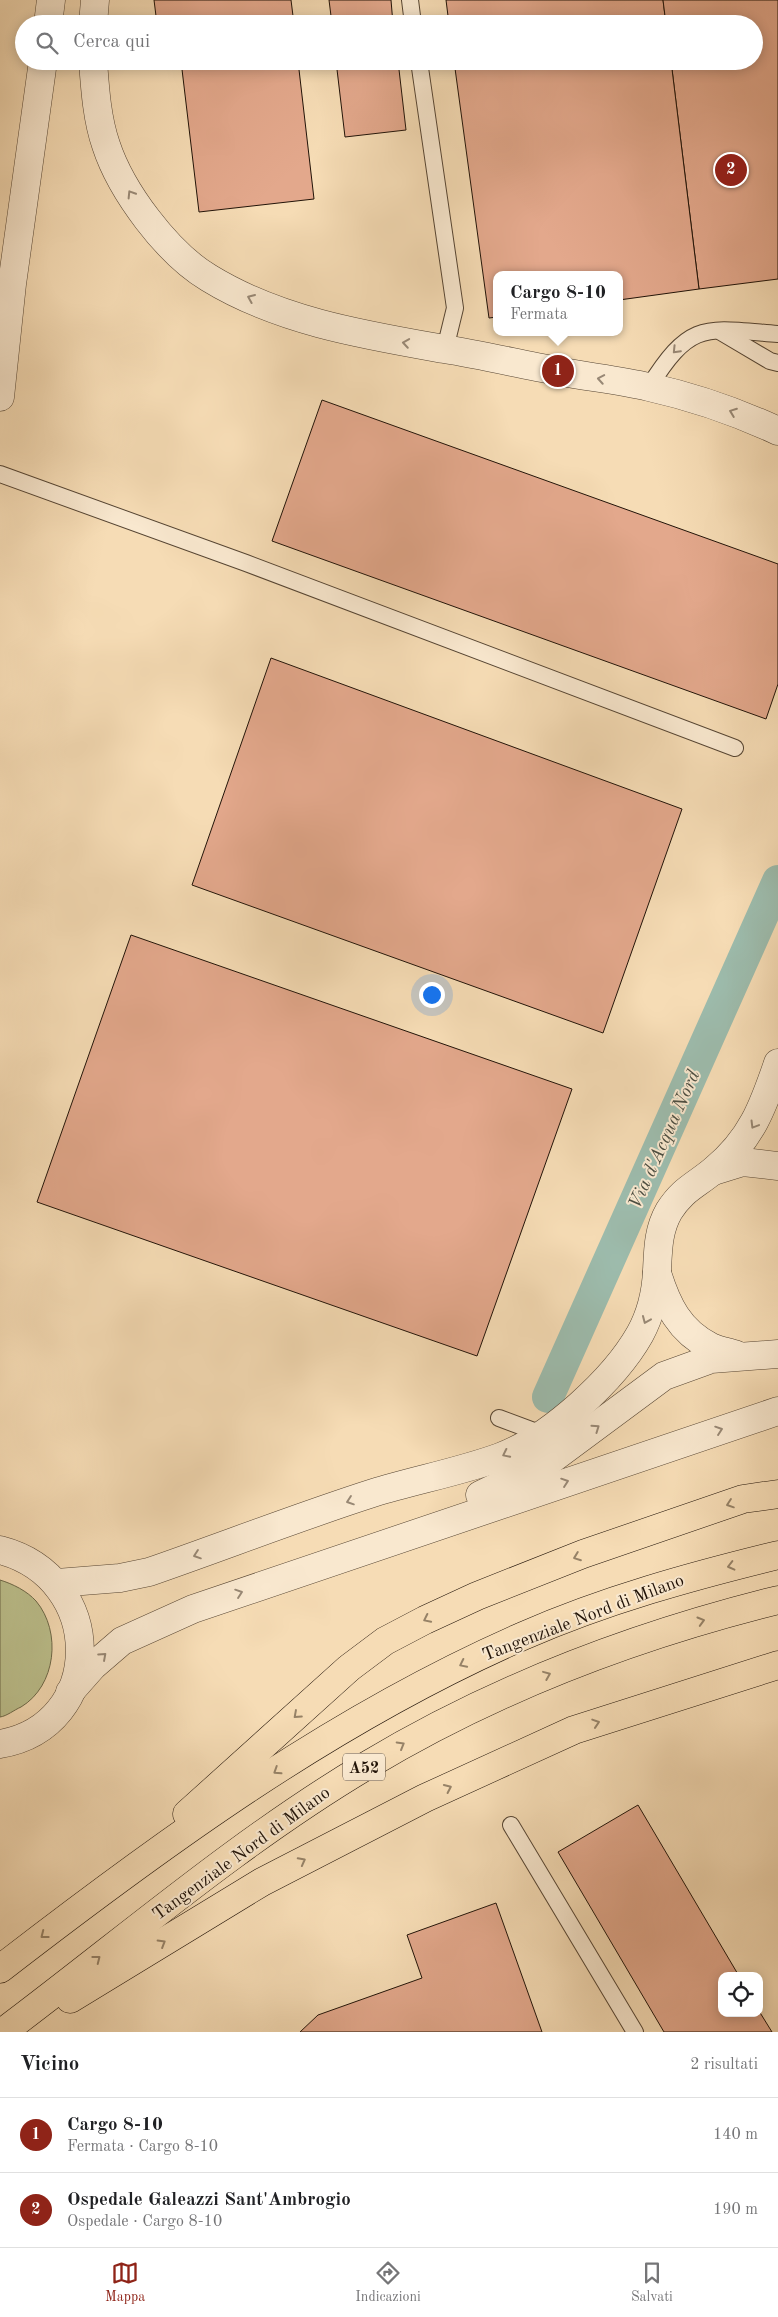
<!DOCTYPE html>
<html lang="it">
<head>
<meta charset="utf-8">
<style>
	:root { --surface:#fff; --page:#f6f6f6; --text:#202124; --muted:#757577; --line:#e0e0e0; --accent:#8f2418 }
	body { margin:0; font-family:"Old Standard TT",serif; background:var(--page); color:var(--text) }
	.controls { position:absolute; right:15px; bottom:15px; display:grid; overflow:hidden; border-radius:10px; box-shadow:0 2px 12px #0003 }
	.controls button { width:45px; height:45px; display:grid; place-items:center; padding:0; border:0; border-bottom:1px solid var(--line); background:var(--surface); color:var(--text); font:25px sans-serif }
	.you { position:absolute; left:431px; top:994px; width:18px; height:18px; margin:-12px; border:4px solid #fff; border-radius:50%; background:#1a73e8; box-shadow:0 0 0 8px #1a73e833 }
	.badge { display:grid; place-items:center; width:32px; height:32px; border-radius:50%; background:var(--accent); color:#fff; font-size:16px; font-weight:700 }
	.pin { position:absolute; translate:-50% -50%; border:2px solid #fff; box-shadow:0 1px 5px #0006 }
	.popup { position:absolute; left:493px; top:271px; width:130px; height:65px; box-sizing:border-box; display:grid; place-content:center; border-radius:10px; background:var(--surface); filter:drop-shadow(0 1px 4px #0005); font-size:16px; white-space:nowrap; color:var(--muted) }
	.popup b { font-size:19px; color:var(--text) }
	.popup::after { content:''; position:absolute; left:50%; top:100%; margin-left:-10px; border:10px solid transparent; border-top-color:var(--surface) }
	.list { margin:0; padding:0; list-style:none }
	h2 { display:flex; justify-content:space-between; align-items:center; height:65px; margin:0; padding:0 20px; font-size:21px }
	h2 small { font-size:16px; font-weight:400; color:var(--muted) }
	.list li { display:grid; grid-template-columns:32px 1fr auto; gap:15px; align-items:center; box-sizing:border-box; height:75px; padding:0 20px; border-top:1px solid var(--line) }
	.list b { display:block; font-size:19px; white-space:nowrap }
	.list p { margin:0; font-size:16px; white-space:nowrap; color:var(--muted) }
	.list em { font-size:16px; font-style:normal; color:var(--muted) }
	.icon { flex:none; width:28px; height:28px; fill:none; stroke:currentColor; stroke-width:2; stroke-linecap:round; stroke-linejoin:round }
	.map { position:relative; flex:none; width:778px; height:2032px; overflow:hidden }
	.search { position:absolute; background:var(--surface); box-shadow:0 2px 12px #0003; left:15px; right:15px; top:15px; height:55px; display:flex; align-items:center; gap:12px; box-sizing:border-box; padding:0 18px; border-radius:28px; color:var(--muted); font-size:19px }
	.sheet { height:215px; background:var(--surface) }
	nav { display:flex; justify-content:space-around; align-items:center; box-sizing:border-box; height:70px; border-top:1px solid var(--line); background:var(--surface); font-size:14px; color:var(--muted) }
	nav a { display:grid; justify-items:center; gap:2px }
	nav .on { color:var(--accent) }
	.map>svg:first-child { display:block }
	.green { fill:#bcc08d; stroke:#6e6a4a }
	.lines { fill:none; stroke-linecap:round; stroke-linejoin:round }
	.canal { stroke:#9dbcad; stroke-width:32 }
	.building { fill:#e3a88c; stroke:#211308 }
	.service-casing { stroke:#564533; stroke-width:18 }
	.minor-casing { stroke:#564533; stroke-width:29 }
	.tertiary-casing { stroke:#564533; stroke-width:29 }
	.motorway-casing { stroke:#211308; stroke-width:29 }
	.service { stroke:#f9e8cf; stroke-width:16 }
	.minor { stroke:#f9e8cf; stroke-width:28 }
	.tertiary { stroke:#f9e8cf; stroke-width:28 }
	.motorway { stroke:#f6dcb5; stroke-width:28 }
	.oneway { stroke:#988875 }
	.oneway2 { stroke:#968267 }
	.labels { text-anchor:middle; stroke-width:4; stroke-linejoin:round; paint-order:stroke }
	.shield { fill:#f9e8cf; stroke:#625344; stroke-width:1 }
	.shield-label { font-size:16px; font-weight:bold; fill:#211308 }
	.street-label { font-size:18px; fill:#211308; stroke:#f9e8cf }
	.water-label { font-size:19px; font-style:italic; fill:#4c4e42; stroke:#f9e8cf }
</style>
</head>
<body>
<div class="map">
<svg width="778" height="2032" viewBox="0 0 778 2032">
	<rect width="100%" height="100%" fill="#f6dcb5"/>
	<filter id="stains"><feTurbulence type="fractalNoise" baseFrequency=".004" numOctaves="4"/><feColorMatrix values="0 0 0 0 .2 0 0 0 0 .09 0 0 0 0 .02 0 0 0 .5 -.17"/></filter>
	<radialGradient id="worn" r=".72"><stop offset=".6" stop-color="#630" stop-opacity="0"/><stop offset="1" stop-color="#630" stop-opacity=".3"/></radialGradient>
	<path class="green" d="M0,1580C13,1584 27,1591 36,1601C62,1632 56,1686 21,1707C14,1710 7,1716 0,1717Z"/>
	<g class="lines">
		<polyline class="canal" points="548,1397 778,881"/>
	</g>
	<g class="building">
		<polygon points="154,0 291,0 294,24 157,24"/>
		<polygon points="329,0 391,0 393,24 332,24"/>
		<polygon points="446,0 663,0 666,24 449,24"/>
		<polygon points="663,0 778,0 778,279 699,289 671,61 754,61 754,24 666,24"/>
		<polygon points="181,61 298,61 314,199 199,212"/>
		<polygon points="336,61 398,61 406,130 345,137"/>
		<polygon points="454,61 671,61 699,289 619,300 619,275 497,275 497,317 489,318"/>
		<polygon points="322,400 778,564 778,684 766,719 272,541"/>
		<polygon points="271,658 682,809 603,1033 192,885"/>
		<polygon points="131,935 572,1089 477,1356 37,1202"/>
		<polygon points="638,1805 739,1976 722,1976 722,2013 759,2013 759,2011 772,2032 664,2032 558,1852"/>
		<polygon points="496,1903 542,2032 300,2032 318,2015 422,1978 407,1935"/>
	</g>
	<g class="lines">
		<g class="service-casing">
			<g id="service">
				<polyline points="410,0 413,24"/>
				<polyline points="419,61 455,308 445,349"/>
				<polyline points="721,332 770,361 778,363"/>
				<path d="M649,387C691,320 705,328 778,334"/>
				<polyline points="0,474 246,563 735,748"/>
				<polyline points="499,1418 542,1434"/>
				<polyline points="511,1825 635,2032"/>
			</g>
		</g>
		<g class="minor-casing">
			<g id="minor">
				<polyline points="93,24 95,0"/>
				<path d="M93,61C95,89 97,119 106,145C121,191 167,253 209,278C279,321 364,335 444,349C482,355 519,364 557,371C588,377 619,380 649,387C694,397 737,412 778,431"/>
				<polyline points="714,1171 743,1162 778,1166"/>
				<path d="M657,1273C667,1305 679,1331 711,1347C719,1351 729,1352 737,1355"/>
				<polyline points="480,1495 548,1462 664,1376 711,1359 778,1354"/>
				<path d="M57,1583L120,1578L149,1572C224,1546 298,1517 373,1493C415,1480 459,1472 500,1457C550,1438 614,1380 640,1334C650,1316 656,1292 657,1271C658,1250 658,1230 669,1211C683,1189 695,1186 714,1170C751,1140 763,1107 778,1063"/>
				<polyline points="70,1692 93,1666 122,1641 193,1609 778,1411"/>
			</g>
		</g>
		<g class="tertiary-casing">
			<g id="tertiary">
				<polyline points="48,24 51,0"/>
				<polyline points="0,397 12,284 43,61"/>
				<path d="M0,1550C107,1578 106,1726 0,1744"/>
			</g>
		</g>
		<g class="motorway-casing">
			<g id="motorway">
				<polyline points="187,1814 349,1668 385,1641 425,1620 477,1596 583,1554 743,1499 778,1494"/>
				<path d="M0,1969C163,1843 333,1719 523,1636C605,1600 692,1576 778,1555"/>
				<polyline points="70,1999 262,1882 425,1798 574,1730 778,1665"/>
				<path d="M3,2032C123,1942 237,1843 366,1766C494,1689 633,1636 778,1600"/>
			</g>
		</g>
		<use href="#service" class="service"/>
		<use href="#minor" class="minor"/>
		<use href="#tertiary" class="tertiary"/>
		<use href="#motorway" class="motorway"/>
	</g>
	<defs><path id="oneway-chevron" d="M-2-3.5L2.5 0L-2 3.5" fill="none" stroke-width="1.6" stroke-linecap="round" stroke-linejoin="round" transform="scale(1.25)"/></defs>
	<g class="oneway">
		<use href="#oneway-chevron" transform="translate(131 194) rotate(-122)"/>
		<use href="#oneway-chevron" transform="translate(251 298) rotate(-157)"/>
		<use href="#oneway-chevron" transform="translate(406 343) rotate(-171)"/>
		<use href="#oneway-chevron" transform="translate(676 350) rotate(134)"/>
		<use href="#oneway-chevron" transform="translate(601 379) rotate(-170)"/>
		<use href="#oneway-chevron" transform="translate(733 412) rotate(-159)"/>
		<use href="#oneway-chevron" transform="translate(754 1125) rotate(121)"/>
		<use href="#oneway-chevron" transform="translate(646 1320) rotate(113)"/>
		<use href="#oneway-chevron" transform="translate(596 1428) rotate(-35)"/>
		<use href="#oneway-chevron" transform="translate(719 1430) rotate(-19)"/>
		<use href="#oneway-chevron" transform="translate(506 1454) rotate(154)"/>
		<use href="#oneway-chevron" transform="translate(565 1482) rotate(-19)"/>
		<use href="#oneway-chevron" transform="translate(350 1501) rotate(161)"/>
		<use href="#oneway-chevron" transform="translate(197 1555) rotate(161)"/>
		<use href="#oneway-chevron" transform="translate(239 1593) rotate(-19)"/>
		<use href="#oneway-chevron" transform="translate(103 1656) rotate(-42)"/>
	</g>
	<g class="oneway2">
		<use href="#oneway-chevron" transform="translate(730 1504) rotate(161)"/>
		<use href="#oneway-chevron" transform="translate(577 1557) rotate(159)"/>
		<use href="#oneway-chevron" transform="translate(731 1566) rotate(166)"/>
		<use href="#oneway-chevron" transform="translate(427 1619) rotate(154)"/>
		<use href="#oneway-chevron" transform="translate(701 1621) rotate(-16)"/>
		<use href="#oneway-chevron" transform="translate(463 1664) rotate(154)"/>
		<use href="#oneway-chevron" transform="translate(547 1675) rotate(-22)"/>
		<use href="#oneway-chevron" transform="translate(297 1715) rotate(138)"/>
		<use href="#oneway-chevron" transform="translate(596 1723) rotate(-18)"/>
		<use href="#oneway-chevron" transform="translate(401 1745) rotate(-30)"/>
		<use href="#oneway-chevron" transform="translate(277 1771) rotate(147)"/>
		<use href="#oneway-chevron" transform="translate(448 1788) rotate(-25)"/>
		<use href="#oneway-chevron" transform="translate(302 1861) rotate(-28)"/>
		<use href="#oneway-chevron" transform="translate(44 1935) rotate(142)"/>
		<use href="#oneway-chevron" transform="translate(162 1943) rotate(-31)"/>
		<use href="#oneway-chevron" transform="translate(97 1959) rotate(-38)"/>
	</g>
	<g class="labels">
		<rect class="shield" x="343" y="1753.5" width="42" height="27" rx="4"/>
		<g class="shield-label">
			<text x="364" y="1773">A52</text>
		</g>
		<g class="street-label">
			<text transform="translate(583 1617) rotate(-21)" y="6">Tangenziale Nord di Milano</text>
			<text transform="translate(241 1853) rotate(-36)" y="6">Tangenziale Nord di Milano</text>
		</g>
		<g class="water-label">
			<text transform="translate(663 1139) rotate(-66)" y="7">Via d'Acqua Nord</text>
		</g>
	</g>
	<rect width="100%" height="100%" filter="url(#stains)"/>
	<rect width="100%" height="100%" fill="url(#worn)"/>
</svg>
<div class="controls">
<button><svg class="icon" aria-label="locate" viewBox="0 0 24 24"><circle cx="12" cy="12" r="6"/><path d="M12 2v4M12 18v4M2 12h4M18 12h4"/></svg></button>
</div>
<div class="you"></div>
<div class="pin badge" style="left:558px;top:371px">1</div>
<div class="popup"><b>Cargo 8-10</b>Fermata</div>
<div class="pin badge" style="left:731px;top:170px">2</div>
<div class="search"><svg class="icon" aria-label="search" viewBox="0 0 24 24"><circle cx="10" cy="10" r="6"/><path d="M15 15l6 6"/></svg>Cerca qui</div>
</div>
<section class="sheet">
<h2>Vicino<small>2 risultati</small></h2>
<ul class="list">
<li><span class="badge">1</span><div><b>Cargo 8-10</b><p>Fermata · Cargo 8-10</p></div><em>140 m</em></li>
<li><span class="badge">2</span><div><b>Ospedale Galeazzi Sant'Ambrogio</b><p>Ospedale · Cargo 8-10</p></div><em>190 m</em></li>
</ul>
</section>
<nav>
<a class="on"><svg class="icon" aria-label="map" viewBox="0 0 24 24"><path d="M3 6l6-2 6 2 6-2v14l-6 2-6-2-6 2zM9 4v14M15 6v14"/></svg>Mappa</a>
<a><svg class="icon" aria-label="directions" viewBox="0 0 24 24"><path d="M12 3l9 9-9 9-9-9zM9 14v-3h6M13 9l2 2-2 2"/></svg>Indicazioni</a>
<a><svg class="icon" aria-label="saved" viewBox="0 0 24 24"><path d="M7 4h10v16l-5-4-5 4z"/></svg>Salvati</a>
</nav>
</body>
</html>
